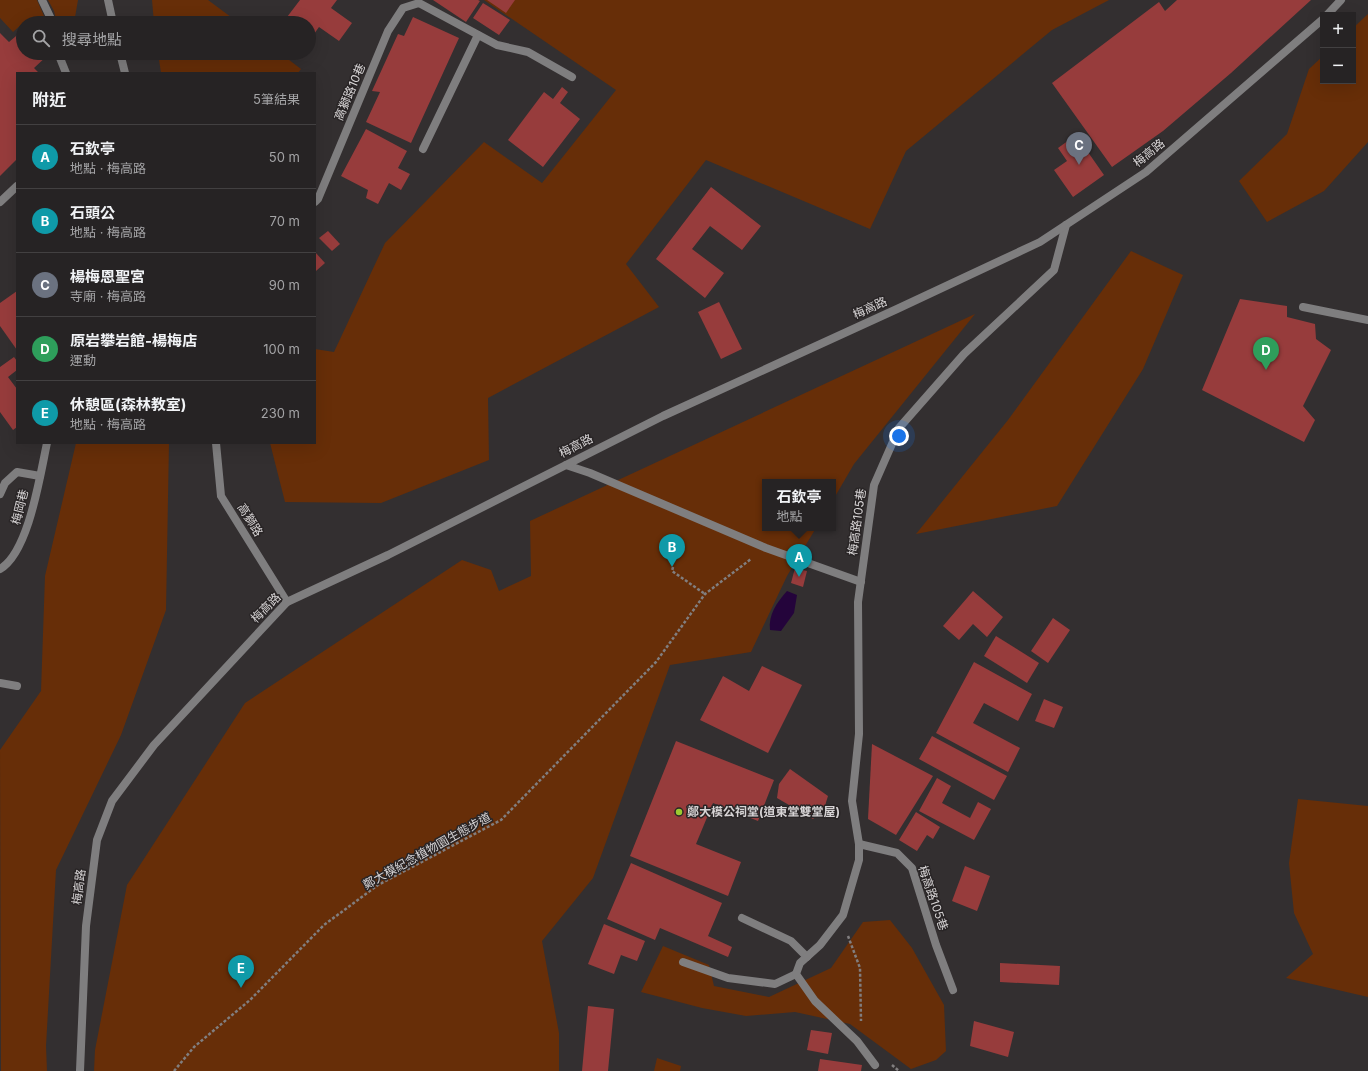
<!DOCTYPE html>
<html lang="zh-TW">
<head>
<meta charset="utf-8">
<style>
	:root { --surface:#262324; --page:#2e2b2c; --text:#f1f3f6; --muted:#a4a4a6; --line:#424041; --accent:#9cca31 }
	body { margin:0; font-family:Inter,"Noto Sans TC",sans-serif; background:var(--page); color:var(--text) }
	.controls { position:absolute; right:12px; top:12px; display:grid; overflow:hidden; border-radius:0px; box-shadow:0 4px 16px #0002 }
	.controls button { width:36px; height:36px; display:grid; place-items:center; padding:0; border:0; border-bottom:1px solid var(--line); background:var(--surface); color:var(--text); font:20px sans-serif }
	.you { position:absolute; left:899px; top:436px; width:14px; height:14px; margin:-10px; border:3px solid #fff; border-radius:50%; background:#1a73e8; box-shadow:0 0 0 6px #1a73e833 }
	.badge { display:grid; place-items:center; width:26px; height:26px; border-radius:50%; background:var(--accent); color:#fff; font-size:13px; font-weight:700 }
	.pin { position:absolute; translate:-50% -33px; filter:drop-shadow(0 1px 2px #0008) }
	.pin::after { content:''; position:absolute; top:21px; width:14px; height:12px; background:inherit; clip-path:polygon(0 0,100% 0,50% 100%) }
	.popup { position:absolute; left:762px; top:479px; width:74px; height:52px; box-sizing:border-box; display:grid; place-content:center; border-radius:0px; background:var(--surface); filter:drop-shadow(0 1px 3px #0005); font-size:13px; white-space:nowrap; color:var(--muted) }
	.popup b { font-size:15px; color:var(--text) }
	.popup::after { content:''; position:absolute; left:50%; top:100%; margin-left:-8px; border:8px solid transparent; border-top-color:var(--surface) }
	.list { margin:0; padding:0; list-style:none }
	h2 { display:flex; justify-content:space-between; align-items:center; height:52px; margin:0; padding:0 16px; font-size:17px }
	h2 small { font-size:13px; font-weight:400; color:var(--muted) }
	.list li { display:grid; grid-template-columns:26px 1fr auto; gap:12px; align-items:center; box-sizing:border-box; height:64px; padding:0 16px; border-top:1px solid var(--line) }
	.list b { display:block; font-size:15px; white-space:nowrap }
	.list p { margin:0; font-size:13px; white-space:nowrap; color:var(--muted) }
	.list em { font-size:13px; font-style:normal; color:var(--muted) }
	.icon { flex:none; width:22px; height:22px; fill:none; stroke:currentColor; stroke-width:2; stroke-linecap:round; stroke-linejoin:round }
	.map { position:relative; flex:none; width:1368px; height:1071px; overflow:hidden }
	.search { position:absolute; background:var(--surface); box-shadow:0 4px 16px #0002; left:16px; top:16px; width:300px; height:44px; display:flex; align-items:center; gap:10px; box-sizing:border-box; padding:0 14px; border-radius:22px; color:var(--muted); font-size:15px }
	.panel { position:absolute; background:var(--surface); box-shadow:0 4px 16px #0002; left:16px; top:72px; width:300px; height:372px; border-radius:0px }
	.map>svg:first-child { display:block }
	.green { fill:#672e08 }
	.water { fill:#24043b }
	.building { fill:#973c3c }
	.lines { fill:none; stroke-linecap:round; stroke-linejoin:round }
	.path { stroke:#817e7f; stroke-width:2.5; stroke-dasharray:3 2; stroke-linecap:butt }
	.service { stroke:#7f7e7f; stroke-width:8 }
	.minor { stroke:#7f7e7f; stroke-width:8 }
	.tertiary { stroke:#7f7e7f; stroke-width:8 }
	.poi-dot { fill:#9cca31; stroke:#292526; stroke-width:1.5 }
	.labels { text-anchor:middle; stroke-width:3; stroke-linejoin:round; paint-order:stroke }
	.street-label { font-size:12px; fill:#d6d3d4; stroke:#292526 }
	.poi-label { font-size:12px; font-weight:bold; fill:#d6d3d4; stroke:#292526; text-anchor:start }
</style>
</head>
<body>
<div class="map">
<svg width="1368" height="1071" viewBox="0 0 1368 1071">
	<rect width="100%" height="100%" fill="#332f30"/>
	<g class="green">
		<polygon points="0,0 37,0 47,23 23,23 13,32 0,18"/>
		<polygon points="48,0 78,0 74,23 57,23 54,11"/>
		<polygon points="152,0 208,0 239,23 154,23"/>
		<polygon points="484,0 1109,0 1052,30 906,151 870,229 706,160 626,264 659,307 488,398 489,460 381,503 285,502 270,443 315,443 315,349 334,352 385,243 484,142 542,183 616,90"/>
		<polygon points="1368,14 1368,142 1324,191 1267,222 1239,181 1287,134 1309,69 1323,56 1323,81 1353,81 1353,28"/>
		<polygon points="158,53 280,53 301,69 298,73 161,73"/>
		<polygon points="1131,251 1183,275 1143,369 1057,506 916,534 1008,420"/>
		<polygon points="975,314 854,464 833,500 833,482 765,482 765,528 816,528 787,576 751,652 670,665 593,878 542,941 559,1033 559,1071 94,1071 95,1050 127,885 245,703 462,560 491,570 499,591 531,576 530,521"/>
		<polygon points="76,443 169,443 166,610 121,735 56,870 46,1046 47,1071 1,1071 0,750 41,691 45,576"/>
		<polygon points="1298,799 1368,806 1368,997 1286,978 1313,954 1294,913 1289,863"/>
		<polygon points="890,920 912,948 944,1005 946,1051 936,1060 911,1069 850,1024 795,1012 746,1016 702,1008 641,992 663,946 709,965 714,986 769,997 831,968 863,922"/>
		<polygon points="657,1058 681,1066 680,1071 654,1071"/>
	</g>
	<path class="water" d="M787,591L797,595L794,613L781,631L770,630C768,615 777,602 787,591Z"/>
	<g class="building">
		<polygon points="300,0 337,0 331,8 352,23 339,41 319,27 309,41 309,23 287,23 284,21"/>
		<polygon points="433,0 478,0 480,1 466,22"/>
		<polygon points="487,0 515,0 506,13"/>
		<polygon points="1177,0 1311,0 1231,73 1163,131 1112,167 1052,83 1159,2 1165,11"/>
		<polygon points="483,3 510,20 499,35 473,18"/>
		<polygon points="413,17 459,38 411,143 366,122 380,92 372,91 398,34 404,36"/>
		<polygon points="22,31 23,53 45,53 48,55 34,68 39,73 17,73 17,159 0,176 0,33 9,42"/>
		<polygon points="562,87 568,92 560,103 580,119 543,167 508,140 544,92 553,99"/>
		<polygon points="366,129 407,151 398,168 410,174 401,190 389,183 378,204 366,198 368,190 341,176"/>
		<polygon points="1076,135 1104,175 1073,197 1054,170 1067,161 1058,148"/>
		<polygon points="711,187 761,226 742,250 710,226 692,249 724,273 705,298 656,259"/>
		<polygon points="328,231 340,244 332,251 319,238"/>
		<polygon points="315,252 325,263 316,271 315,270"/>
		<polygon points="17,291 17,350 0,326 0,303"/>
		<polygon points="1240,299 1287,306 1287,317 1315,324 1316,339 1331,350 1303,406 1315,420 1304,442 1202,390"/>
		<polygon points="719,302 742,349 721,359 698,312"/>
		<polygon points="14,357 17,361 17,370 8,377 17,389 17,427 13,430 0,412 0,367"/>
		<polygon points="795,568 807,571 803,587 791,583"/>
		<polygon points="973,591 1003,617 987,637 973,624 959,640 943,626"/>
		<polygon points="1053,618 1070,630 1048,663 1031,651"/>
		<polygon points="996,636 1039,663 1027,683 984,656"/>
		<polygon points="974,662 1032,694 1018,721 984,703 973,723 1020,748 1008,772 936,733"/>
		<polygon points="762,666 802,685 768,753 700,720 723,676 749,691"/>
		<polygon points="1044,699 1063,707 1054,728 1035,721"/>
		<polygon points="932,736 1007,776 994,800 919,759"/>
		<polygon points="676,741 774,780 758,821 713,803 696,844 741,862 728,896 630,856"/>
		<polygon points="872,744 933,776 896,835 868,819"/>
		<polygon points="790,769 828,796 824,809 813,819 777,798 779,784"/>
		<polygon points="937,778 951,786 942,803 970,818 978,802 991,809 974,840 919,811"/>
		<polygon points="916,812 940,827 933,839 927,835 917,851 899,840"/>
		<polygon points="631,863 722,903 708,936 732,947 728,957 660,928 655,940 607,919"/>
		<polygon points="965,866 990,876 977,911 952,901"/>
		<polygon points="604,924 645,941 637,961 621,955 614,974 588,964"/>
		<polygon points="1000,963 1060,966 1059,985 1000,982"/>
		<polygon points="588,1006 614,1009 608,1071 582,1071"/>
		<polygon points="974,1021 1014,1032 1008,1057 970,1046"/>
		<polygon points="811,1030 832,1033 828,1054 807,1050"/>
		<polygon points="820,1059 862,1065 861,1071 818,1071"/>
	</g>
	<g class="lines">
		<g class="path">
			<polyline points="673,567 672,571 705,594"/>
			<polyline points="848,936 860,968 861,1021"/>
			<polyline points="892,1065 899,1071"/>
			<polyline points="174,1071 194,1047 250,1000 324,925 378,885 501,820 656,662 705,594 751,559"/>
		</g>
		<g class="service">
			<polyline points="42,0 53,23"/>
			<polyline points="58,53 66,73"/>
			<polyline points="423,149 478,35"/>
			<polyline points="0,202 17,186"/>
			<polyline points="315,202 318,199 388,31 403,8 419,3 497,45 528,52 572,77"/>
			<polyline points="1303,307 1368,320"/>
			<polyline points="566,465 590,473 766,548 861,582"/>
			<polyline points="0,494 5,483 17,472 40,476"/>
			<polyline points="0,683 17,686"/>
			<polyline points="859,844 897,853 912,868 936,945 953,990"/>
			<polyline points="742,918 791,941 807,957"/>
			<polyline points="683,962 728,978 775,984 796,974"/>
			<polyline points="875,1065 857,1041 815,1001 796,974 800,963 820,945 843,915 859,860 859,844 852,801 859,734 858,602 874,485 899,428 964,354 1054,270 1066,225"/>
		</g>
		<g class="minor">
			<polyline points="108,0 113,23"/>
			<polyline points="120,53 125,73"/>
			<polyline points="216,443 221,496 287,602"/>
			<path d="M0,569C29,552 40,475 47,443"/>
		</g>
		<g class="tertiary">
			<polyline points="1327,15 1341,0"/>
			<polyline points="80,1071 86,926 97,840 112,801 154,745 287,602 388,555 663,416 897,309 1040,242 1146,172 1323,19"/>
		</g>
	</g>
	<circle class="poi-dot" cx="679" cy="812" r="4"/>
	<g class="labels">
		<g class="street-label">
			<text transform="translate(350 92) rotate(-67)" y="4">高獅路10巷</text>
			<text transform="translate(1149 153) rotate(-39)" y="4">梅高路</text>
			<text transform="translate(870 308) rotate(-24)" y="4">梅高路</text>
			<text transform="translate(576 446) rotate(-27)" y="4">梅高路</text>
			<text transform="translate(20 507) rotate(-76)" y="4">梅岡巷</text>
			<text transform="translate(250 520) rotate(58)" y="4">高獅路</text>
			<text transform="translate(857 522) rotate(-82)" y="4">梅高路105巷</text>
			<text transform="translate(266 608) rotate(-45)" y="4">梅高路</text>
			<text transform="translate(427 851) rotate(-29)" y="4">鄭大模紀念植物園生態步道</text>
			<text transform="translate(79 887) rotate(-83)" y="4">梅高路</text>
			<text transform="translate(933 898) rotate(71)" y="4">梅高路105巷</text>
		</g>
		<g class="poi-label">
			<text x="687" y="816">鄭大模公祠堂(道東堂雙堂屋)</text>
		</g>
	</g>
</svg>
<div class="controls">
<button>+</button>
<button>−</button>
</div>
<div class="you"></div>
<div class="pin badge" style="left:799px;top:577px;background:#0f9aa8">A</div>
<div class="popup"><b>石欽亭</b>地點</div>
<div class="pin badge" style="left:672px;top:567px;background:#0f9aa8">B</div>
<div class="pin badge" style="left:1079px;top:165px;background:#6b7280">C</div>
<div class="pin badge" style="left:1266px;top:370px;background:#2e9e5b">D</div>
<div class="pin badge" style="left:241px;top:988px;background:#0f9aa8">E</div>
<div class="search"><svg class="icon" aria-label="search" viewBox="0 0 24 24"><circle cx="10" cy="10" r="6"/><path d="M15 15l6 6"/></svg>搜尋地點</div>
<section class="panel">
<h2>附近<small>5筆結果</small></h2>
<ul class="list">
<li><span class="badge" style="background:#0f9aa8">A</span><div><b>石欽亭</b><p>地點 · 梅高路</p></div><em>50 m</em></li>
<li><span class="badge" style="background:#0f9aa8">B</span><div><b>石頭公</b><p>地點 · 梅高路</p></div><em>70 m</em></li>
<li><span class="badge" style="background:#6b7280">C</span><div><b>楊梅恩聖宮</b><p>寺廟 · 梅高路</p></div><em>90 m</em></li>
<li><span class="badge" style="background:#2e9e5b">D</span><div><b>原岩攀岩館-楊梅店</b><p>運動</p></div><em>100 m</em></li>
<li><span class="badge" style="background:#0f9aa8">E</span><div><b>休憩區(森林教室)</b><p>地點 · 梅高路</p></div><em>230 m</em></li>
</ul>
</section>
</div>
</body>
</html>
